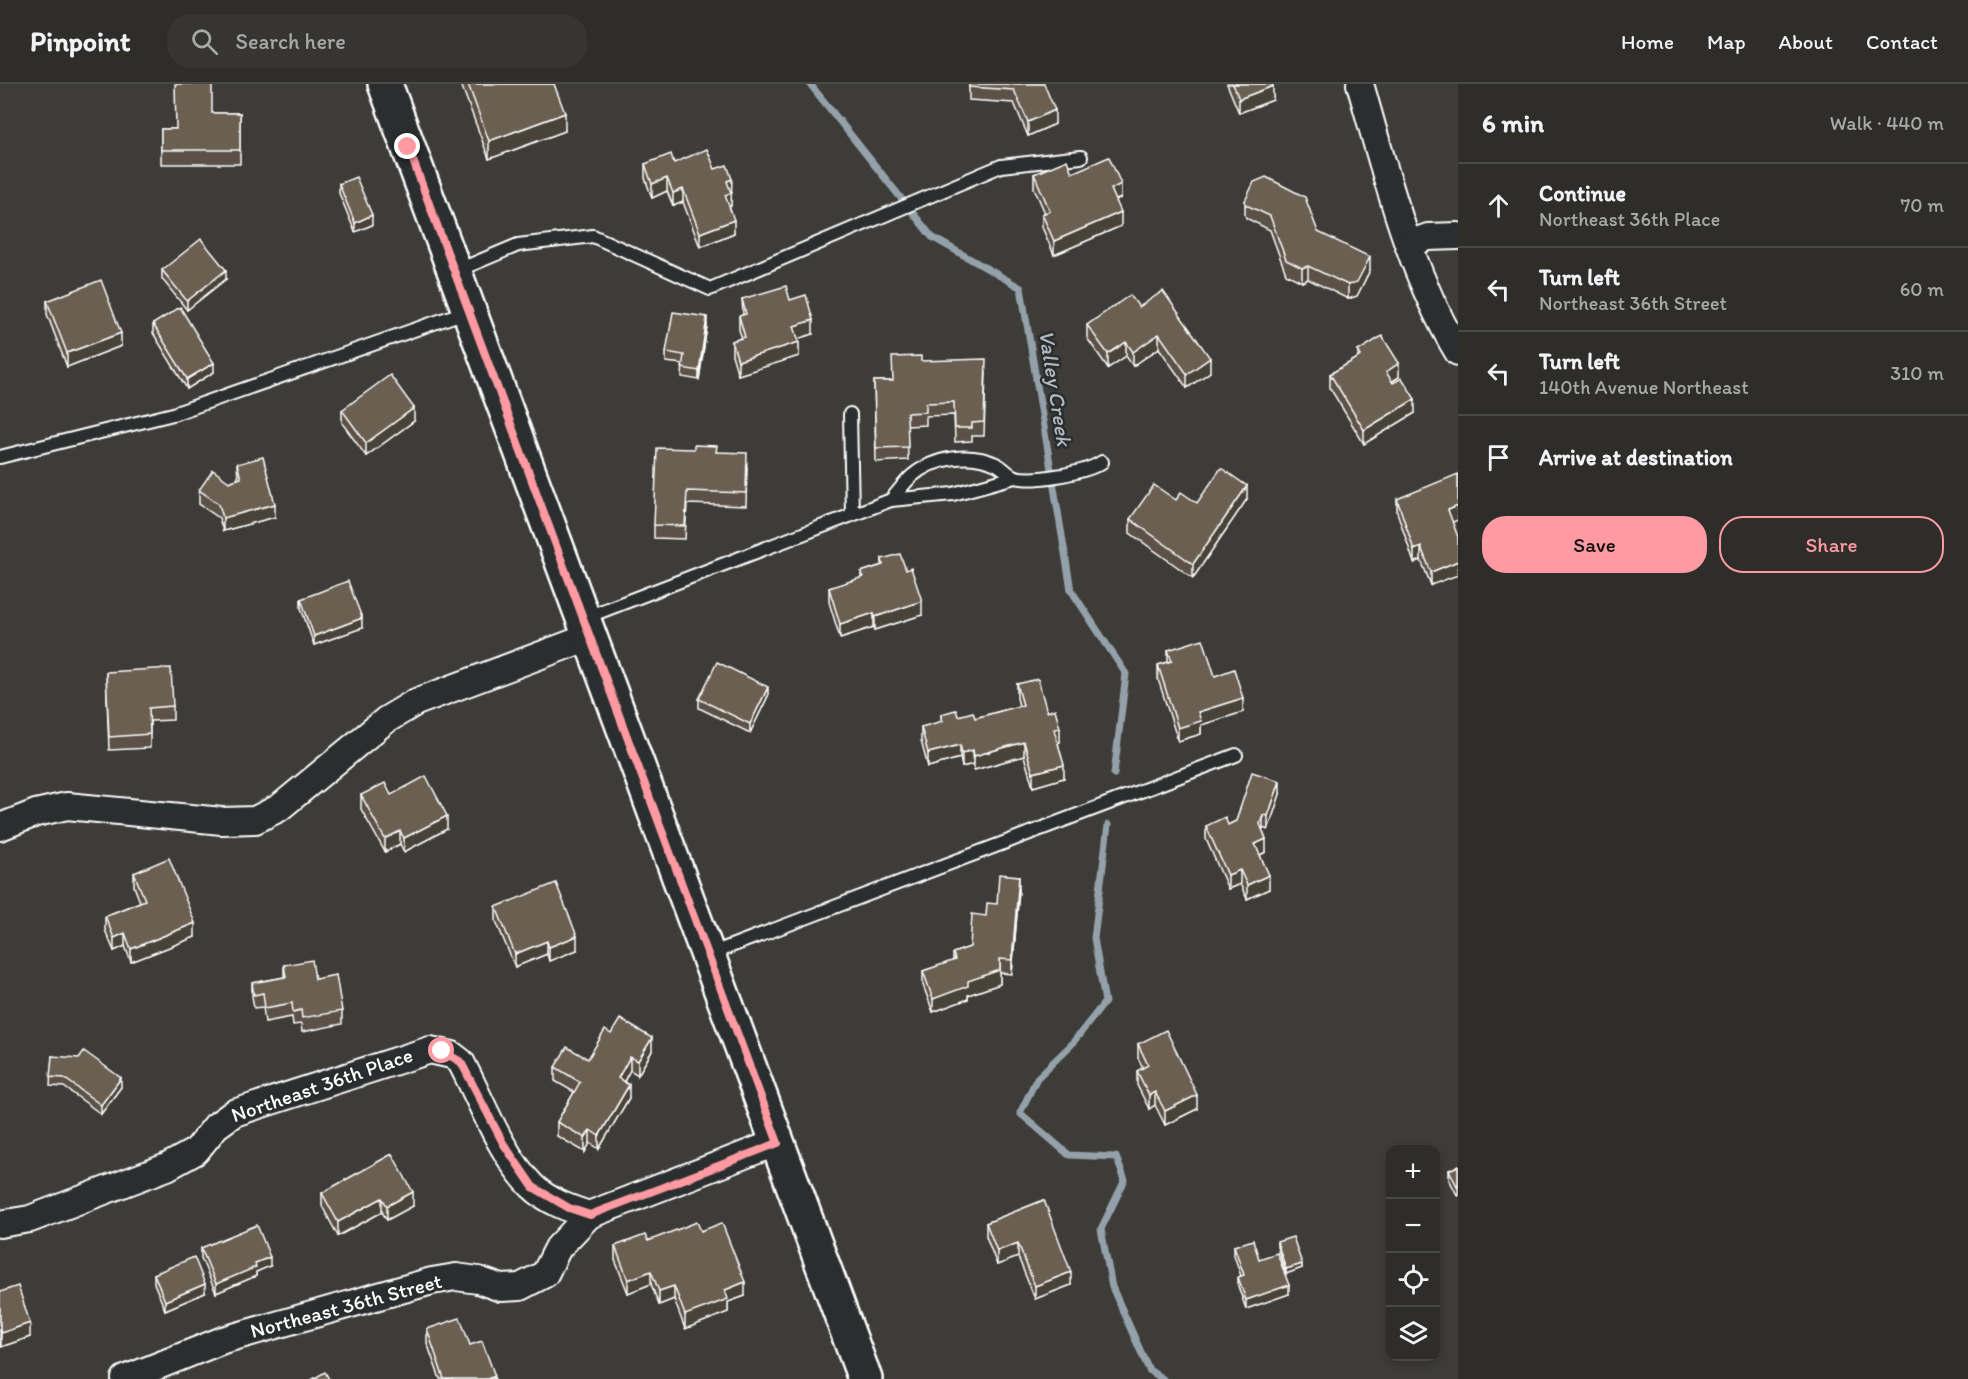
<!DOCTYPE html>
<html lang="en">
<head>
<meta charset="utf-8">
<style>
	:root { --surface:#2e2d2a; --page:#363532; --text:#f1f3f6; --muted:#a7a8a8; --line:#494947; --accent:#ff9aa2 }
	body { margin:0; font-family:Itim,sans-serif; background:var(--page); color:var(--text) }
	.controls { position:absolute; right:18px; bottom:18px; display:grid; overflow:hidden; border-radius:12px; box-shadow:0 3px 9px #0003 }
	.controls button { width:54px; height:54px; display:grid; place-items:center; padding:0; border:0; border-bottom:2px solid var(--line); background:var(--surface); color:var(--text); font:30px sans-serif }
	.stop { position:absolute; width:18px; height:18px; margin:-14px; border:4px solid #ff9aa2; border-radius:50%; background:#fff }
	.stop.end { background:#ff9aa2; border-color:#fff; box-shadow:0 2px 6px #0008 }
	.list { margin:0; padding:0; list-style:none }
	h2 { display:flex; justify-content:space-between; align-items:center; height:78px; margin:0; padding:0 24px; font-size:26px }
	h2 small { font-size:20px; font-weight:400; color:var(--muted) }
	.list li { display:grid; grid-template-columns:39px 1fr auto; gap:18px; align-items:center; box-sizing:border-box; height:84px; padding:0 24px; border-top:2px solid var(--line) }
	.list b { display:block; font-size:22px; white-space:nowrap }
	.list p { margin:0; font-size:20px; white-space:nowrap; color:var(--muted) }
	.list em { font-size:20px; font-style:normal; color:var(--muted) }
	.actions { display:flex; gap:12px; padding:18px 24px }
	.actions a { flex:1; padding:14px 0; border:2px solid var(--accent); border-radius:24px; text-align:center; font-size:21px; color:var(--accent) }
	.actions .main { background:var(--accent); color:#111 }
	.icon { flex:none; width:33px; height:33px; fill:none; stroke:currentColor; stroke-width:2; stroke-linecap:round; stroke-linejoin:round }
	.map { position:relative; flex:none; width:1458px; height:1295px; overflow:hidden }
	header { display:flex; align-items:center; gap:36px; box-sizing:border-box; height:84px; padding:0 30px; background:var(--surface); border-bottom:2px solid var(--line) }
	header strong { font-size:28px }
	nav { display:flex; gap:33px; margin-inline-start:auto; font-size:21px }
	.search { width:420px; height:54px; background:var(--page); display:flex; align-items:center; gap:15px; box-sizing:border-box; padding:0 21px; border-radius:24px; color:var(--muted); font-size:22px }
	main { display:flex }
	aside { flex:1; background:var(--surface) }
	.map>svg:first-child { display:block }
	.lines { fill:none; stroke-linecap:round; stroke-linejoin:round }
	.stream { stroke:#95a1aa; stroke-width:7 }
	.lane-casing { stroke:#fff; stroke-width:16 }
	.street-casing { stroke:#fff; stroke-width:30 }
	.secondary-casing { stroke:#fff; stroke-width:38 }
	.lane { stroke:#2a2d2e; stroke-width:12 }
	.street { stroke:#2a2d2e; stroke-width:26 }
	.secondary { stroke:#2a2d2e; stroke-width:33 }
	.wall { fill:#5b5146; stroke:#fff; stroke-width:1.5 }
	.shaded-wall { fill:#4a4239; stroke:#fff; stroke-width:1.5 }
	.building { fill:#6a5e51; stroke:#fff; stroke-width:1.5 }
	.route { stroke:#ff9aa2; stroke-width:8 }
	.labels { text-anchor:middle; stroke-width:5; stroke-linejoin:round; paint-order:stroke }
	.street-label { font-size:21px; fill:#fff; stroke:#2a2d2e }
	.water-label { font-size:22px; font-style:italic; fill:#afb8bf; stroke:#2a2d2e }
</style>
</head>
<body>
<header>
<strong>Pinpoint</strong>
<div class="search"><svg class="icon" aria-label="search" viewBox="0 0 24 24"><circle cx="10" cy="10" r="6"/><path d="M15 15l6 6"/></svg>Search here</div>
<nav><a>Home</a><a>Map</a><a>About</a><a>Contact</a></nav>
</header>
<main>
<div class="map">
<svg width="1458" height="1295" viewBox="0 0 1458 1295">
	<rect width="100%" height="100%" fill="#3d3c38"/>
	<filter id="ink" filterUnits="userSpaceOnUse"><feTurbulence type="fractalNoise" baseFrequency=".0167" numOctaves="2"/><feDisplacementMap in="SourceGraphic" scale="12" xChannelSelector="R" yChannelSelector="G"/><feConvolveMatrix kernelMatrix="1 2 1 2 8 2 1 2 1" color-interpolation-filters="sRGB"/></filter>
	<g filter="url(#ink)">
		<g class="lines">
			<g class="stream">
				<polyline points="810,0 932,153 1021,204 1071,506 1126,590 1114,690"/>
				<polyline points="1108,741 1094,854 1105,918 1071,961 1037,994 1020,1029 1069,1071 1116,1073 1125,1096 1101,1145 1112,1203 1149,1286 1163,1295"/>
			</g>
			<g class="lane-casing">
				<g id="lane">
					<polyline points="456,187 518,161 593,152 710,205 1001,82 1081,73"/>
					<polyline points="850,330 852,431"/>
					<polyline points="0,373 173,330 468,227"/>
					<polyline points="891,416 953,410 1015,393"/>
					<path d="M584,534L891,416C898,408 904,399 912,392C934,373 970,368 996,380C1003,383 1009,391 1015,393C1034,398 1086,389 1102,378"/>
					<polyline points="710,870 1236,671"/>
				</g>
			</g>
			<g class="street-casing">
				<g id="street">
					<path d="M1360,0C1386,90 1409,187 1458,268"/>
					<polyline points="1409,160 1428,153 1458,152"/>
					<polyline points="0,743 36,729 67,722 222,737 255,736 279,724 386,636 416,618 589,553"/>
					<path d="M0,1140L30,1135L167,1083L196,1067L216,1042L234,1029L430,966L452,971L461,978C482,1018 500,1069 532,1102C547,1117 570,1125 589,1131"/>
					<polyline points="125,1295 223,1256 432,1197 456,1193 478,1196 501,1204 520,1203 545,1190 558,1164 589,1131 778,1058"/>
				</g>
			</g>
			<g class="secondary-casing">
				<polyline id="secondary" points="385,0 865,1295"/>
			</g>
			<use href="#lane" class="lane"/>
			<use href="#street" class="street"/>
			<use href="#secondary" class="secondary"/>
		</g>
		<g class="wall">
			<polygon points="461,0 554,0 565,47 489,75"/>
			<polygon points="969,0 1044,0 1055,40 1028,52 1014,19 969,16"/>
			<polygon points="1227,0 1272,0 1273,16 1239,29"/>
			<polygon points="212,29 240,29 240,80 161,80 161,45 176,45"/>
			<polygon points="674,79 715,85 732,108 731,109 731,122 729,123 734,149 700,163 683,118 673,122 667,107 652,114 645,94 645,80"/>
			<polygon points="1072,89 1121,114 1116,116 1121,142 1054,171 1042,143 1042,130 1045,129 1034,104 1034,90"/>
			<polygon points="339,100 372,141 355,148 339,109"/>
			<polygon points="1245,117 1318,148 1370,186 1357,212 1348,215 1308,195 1302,198 1286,190 1270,146 1246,134 1245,131"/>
			<polygon points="162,186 226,195 187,226 162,195"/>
			<polygon points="742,215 790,216 813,250 798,254 799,272 738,291 732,271 732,257 742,254 739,246 739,232 743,231"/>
			<polygon points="47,217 121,262 67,283 47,230"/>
			<polygon points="1139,223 1210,288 1187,304 1159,264 1133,282 1126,272 1108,284 1087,254 1087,241"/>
			<polygon points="153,240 214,288 187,305 153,249"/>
			<polygon points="707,242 699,296 682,293 683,280 666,278 666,268"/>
			<polygon points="1358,267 1399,293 1392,297 1415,329 1364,360 1330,304 1330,290 1358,274"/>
			<polygon points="921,277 986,288 984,352 972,352 972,357 955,358 954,331 926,332 926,341 907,342 908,376 876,378 874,297 892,297"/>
			<polygon points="342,326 414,337 366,372 342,339"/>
			<polygon points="717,368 747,383 746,422 687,420 685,455 654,454 654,441"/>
			<polygon points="237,380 275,433 223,447 219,434 199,420 199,406 238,395"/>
			<polygon points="1247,415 1193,494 1130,449 1130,435 1176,416 1197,419"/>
			<polygon points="1397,415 1452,438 1431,501 1421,476 1414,479 1397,428"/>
			<polygon points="882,475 922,531 875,546 874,543 840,554 829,518 829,504 861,494 861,488 882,481"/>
			<polygon points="301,515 362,544 314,561 301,524"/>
			<polygon points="1168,566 1215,592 1243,628 1201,641 1201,650 1178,657 1158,595 1158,581 1168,578"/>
			<polygon points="106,588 173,622 173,636 150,637 150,664 109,666"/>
			<polygon points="1017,600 1047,628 1060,658 1058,658 1064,694 1033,703 1024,672 974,686 973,680 962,683 960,674 928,683 921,657 921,643 941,638 941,630 975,634 1019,622 1017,614"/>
			<polygon points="768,612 750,649 699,624 699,615"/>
			<polygon points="1280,710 1268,746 1263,744 1262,746 1266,768 1260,771 1269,805 1247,815 1240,800 1228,805 1206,755 1206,742 1228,741 1236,737"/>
			<polygon points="361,711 391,711 447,745 404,768 400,760 385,768 361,725"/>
			<polygon points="134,789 195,853 131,878 125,862 114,867 105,846 105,832 140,818 134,802"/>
			<polygon points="1019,806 1012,890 1000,889 1000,900 968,911 968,915 933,928 923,901 923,887 953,877 953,869 970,863 986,832 997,820"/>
			<polygon points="496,823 577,866 549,877 547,870 515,883 496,837"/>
			<polygon points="284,881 315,895 342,927 342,940 302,948 301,940 293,941 292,933 265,938 263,923 254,924 252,912 252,899 284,893"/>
			<polygon points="611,950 652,967 638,991 630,986 624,998 629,1014 599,1065 590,1059 585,1068 557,1052 557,1038 574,1008 555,997 555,983 588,975"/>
			<polygon points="1138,960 1197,1025 1165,1041 1155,1021 1149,1025 1137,1001 1137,987 1143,984 1138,974"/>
			<polygon points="52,972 121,1003 101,1030 64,1003 50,1002"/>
			<polygon points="392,1070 413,1122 387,1136 382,1128 338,1152 322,1122 322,1109"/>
			<polygon points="1458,1082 1458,1113 1449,1095 1449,1086"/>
			<polygon points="1044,1116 1071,1201 1035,1215 1018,1173 997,1181 986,1152 986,1139"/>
			<polygon points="701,1147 745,1212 728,1218 728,1228 685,1245 674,1215 659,1221 651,1200 628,1209 615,1176 615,1162"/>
			<polygon points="1277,1158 1302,1184 1286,1190 1277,1163"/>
			<polygon points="1234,1162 1259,1175 1289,1210 1246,1225 1238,1202 1238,1193 1241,1192 1234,1171"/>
			<polygon points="201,1164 270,1182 256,1188 256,1192 216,1209 201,1174"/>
			<polygon points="154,1190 205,1209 165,1226 154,1199"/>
			<polygon points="0,1208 30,1253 1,1263 0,1259"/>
			<polygon points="427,1245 470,1261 495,1295 440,1295 427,1259"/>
		</g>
		<g class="shaded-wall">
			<polygon points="1273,2 1273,16 1239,29 1239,15"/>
			<polygon points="1055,26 1055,40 1028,52 1028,38"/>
			<polygon points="565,29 565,47 489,75 489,57"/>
			<polygon points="667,94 667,107 652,114 652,100"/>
			<polygon points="732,95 731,122 725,125 725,111 727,97"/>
			<polygon points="1121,100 1121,114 1111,118 1111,105"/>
			<polygon points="683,105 683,118 673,122 673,109"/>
			<polygon points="1121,128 1121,142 1054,171 1054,157"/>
			<polygon points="372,131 372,141 355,148 355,139"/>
			<polygon points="734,136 734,149 700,163 700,149"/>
			<polygon points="1370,173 1370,186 1357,212 1348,215 1348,201"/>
			<polygon points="1308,182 1308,195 1302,198 1302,184"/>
			<polygon points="226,186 226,195 187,226 187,217"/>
			<polygon points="707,233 707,242 699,296 699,287"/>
			<polygon points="813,236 813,250 794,256 794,242"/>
			<polygon points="121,249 121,262 67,283 67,269"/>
			<polygon points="1159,250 1159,264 1133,282 1133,268"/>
			<polygon points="799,258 799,272 738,291 738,277"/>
			<polygon points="1126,258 1126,272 1108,284 1108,270"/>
			<polygon points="1210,274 1210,288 1187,304 1187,290"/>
			<polygon points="214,279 214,288 187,305 187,295"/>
			<polygon points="1399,279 1399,293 1386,301 1386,288"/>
			<polygon points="1415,315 1415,329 1364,360 1364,346"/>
			<polygon points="414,324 414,337 366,372 366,359"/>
			<polygon points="1247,402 1247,415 1193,494 1193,480"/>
			<polygon points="275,420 275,433 223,447 223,434"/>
			<polygon points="1458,422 1458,436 1448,440 1448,426"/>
			<polygon points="1421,463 1421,476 1414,479 1414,466"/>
			<polygon points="1458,477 1458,491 1431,501 1431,488"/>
			<polygon points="922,517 922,531 875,546 875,533"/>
			<polygon points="874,529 874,543 840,554 840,540"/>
			<polygon points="362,534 362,544 314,561 314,552"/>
			<polygon points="768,603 768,612 750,649 750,640"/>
			<polygon points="1243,614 1243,628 1201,641 1201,650 1178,657 1178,644 1198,628"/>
			<polygon points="1060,644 1060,658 1054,659 1054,645"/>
			<polygon points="1024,658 1024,672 974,686 974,672"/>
			<polygon points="960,661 960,674 928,683 928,669"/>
			<polygon points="973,666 973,680 962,683 962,669"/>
			<polygon points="1064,681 1064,694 1033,703 1033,689"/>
			<polygon points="1280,697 1280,710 1268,746 1268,732"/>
			<polygon points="1263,731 1263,744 1260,754 1260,740"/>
			<polygon points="447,732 447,745 404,768 404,754"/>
			<polygon points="400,747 400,760 385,768 385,755"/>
			<polygon points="1266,755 1266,768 1255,773 1255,760"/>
			<polygon points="1240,786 1240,800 1228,805 1228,791"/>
			<polygon points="1269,791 1269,805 1247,815 1247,801"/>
			<polygon points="1019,792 1019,806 1012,890 1012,876"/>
			<polygon points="195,839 195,853 131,878 131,865"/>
			<polygon points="125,849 125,862 114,867 114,854"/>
			<polygon points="577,852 577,866 549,877 549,863"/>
			<polygon points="547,857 547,870 515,883 515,870"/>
			<polygon points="1000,875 1000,900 968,911 968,915 933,928 933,915 968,897"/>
			<polygon points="652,954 652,967 638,991 638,977"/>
			<polygon points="630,973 630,986 618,1008 618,994"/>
			<polygon points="121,994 121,1003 101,1030 101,1021"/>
			<polygon points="629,1001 629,1014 599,1065 599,1052"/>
			<polygon points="1155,1008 1155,1021 1149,1025 1149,1011"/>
			<polygon points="1197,1011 1197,1025 1165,1041 1165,1027"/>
			<polygon points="590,1046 590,1059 585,1068 585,1054"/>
			<polygon points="413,1108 413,1122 387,1136 387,1122"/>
			<polygon points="382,1114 382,1128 338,1152 338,1138"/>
			<polygon points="1018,1159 1018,1173 997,1181 997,1167"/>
			<polygon points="270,1173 270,1182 256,1188 256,1192 216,1209 216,1200 255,1179"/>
			<polygon points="1302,1180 1302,1184 1286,1190 1286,1185"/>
			<polygon points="651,1187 651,1200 628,1209 628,1196"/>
			<polygon points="1071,1188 1071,1201 1035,1215 1035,1202"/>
			<polygon points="745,1198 745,1212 728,1218 728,1228 685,1245 685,1231 725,1206"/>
			<polygon points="205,1200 205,1209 165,1226 165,1217"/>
			<polygon points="1289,1201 1289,1210 1246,1225 1246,1216"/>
			<polygon points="674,1202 674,1215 659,1221 659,1207"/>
			<polygon points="30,1239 30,1253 1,1263 1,1249"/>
		</g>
		<g class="building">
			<polygon points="175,0 212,0 212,29 240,29 240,66 161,66 161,45 176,45"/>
			<polygon points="468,0 554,0 565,29 489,57"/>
			<polygon points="969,0 1044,0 1055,26 1028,38 1014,6 969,3"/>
			<polygon points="1233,0 1272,0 1273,2 1239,15"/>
			<polygon points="707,65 715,85 727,81 732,95 727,97 731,109 725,111 734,136 700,149 683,105 673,109 667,94 652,100 645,80 671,70 674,79"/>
			<polygon points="1109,73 1121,100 1111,105 1121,128 1054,157 1042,130 1050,127 1034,90 1067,76 1072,89"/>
			<polygon points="356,93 372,131 355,139 339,100"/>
			<polygon points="1266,93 1305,113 1318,148 1370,173 1357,198 1348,201 1308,182 1302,184 1286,176 1270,132 1246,121 1245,117 1254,98"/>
			<polygon points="201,155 226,186 187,217 162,186"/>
			<polygon points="101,196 121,249 67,269 47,217"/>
			<polygon points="786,202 790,216 806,211 813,236 794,242 799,258 738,277 732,257 745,253 739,232 746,230 742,215"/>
			<polygon points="1163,207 1210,274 1187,290 1159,250 1133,268 1126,258 1108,270 1087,241 1130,211 1139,223"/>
			<polygon points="180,223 214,279 187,295 153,240"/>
			<polygon points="673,228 707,233 699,287 682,284 684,271 666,268"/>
			<polygon points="1382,252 1399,279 1386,288 1393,299 1402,294 1415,315 1364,346 1330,290 1361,272 1358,267"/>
			<polygon points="921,272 921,277 986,275 984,338 972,339 972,344 955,344 954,318 926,319 926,328 907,329 908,363 876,364 874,297 893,297 892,273"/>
			<polygon points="390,291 414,324 366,359 342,326"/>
			<polygon points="694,361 717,362 716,368 747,369 746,409 687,407 685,442 654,441 657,364 694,365"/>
			<polygon points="263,373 275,420 223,434 219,420 199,406 213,386 229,398 241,394 237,380"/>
			<polygon points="1221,384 1247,402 1193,480 1130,435 1154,401 1176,416 1181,408 1197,419"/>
			<polygon points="1458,390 1458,422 1448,426 1458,453 1458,477 1431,488 1421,463 1414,466 1397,415"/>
			<polygon points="900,470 906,486 911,484 922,517 875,533 874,529 840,540 829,504 863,493 861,488 883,481 882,475"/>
			<polygon points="348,497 362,534 314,552 301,515"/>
			<polygon points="1203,555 1215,592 1234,585 1243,614 1198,628 1201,637 1178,644 1158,581 1172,577 1168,566"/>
			<polygon points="717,578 768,603 750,640 699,615"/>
			<polygon points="171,584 173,622 149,624 150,650 109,653 106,588"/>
			<polygon points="1038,595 1047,628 1055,625 1060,644 1054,645 1064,681 1033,689 1024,658 974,672 973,666 962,669 960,661 928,669 921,643 943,637 941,630 956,626 958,632 973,628 975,634 1023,621 1017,600"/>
			<polygon points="1252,688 1280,697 1268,732 1263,731 1260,740 1266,755 1255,760 1269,791 1247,801 1240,786 1228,791 1206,742 1225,733 1228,741 1236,737"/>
			<polygon points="426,692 447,732 404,754 400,747 385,755 361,711 385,699 391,711"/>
			<polygon points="169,774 195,839 131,865 125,849 114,854 105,832 145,816 134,789"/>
			<polygon points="999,790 1019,792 1012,876 1000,875 1000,886 968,897 968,902 933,915 923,887 955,876 953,869 970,863 972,830 986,832 987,819 997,820"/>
			<polygon points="556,799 577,852 549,863 547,857 515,870 496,823"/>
			<polygon points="312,876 315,895 336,891 342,927 302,934 301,926 293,928 292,919 265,924 263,909 254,911 252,899 286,893 284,881"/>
			<polygon points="620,935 652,954 638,977 630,973 618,994 629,1001 599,1052 590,1046 585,1054 557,1038 580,998 555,983 567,963 588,975 605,946 611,950"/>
			<polygon points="1166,946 1197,1011 1165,1027 1155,1008 1149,1011 1137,987 1148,981 1138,960"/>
			<polygon points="84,967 121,994 101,1021 64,994 50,993 52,972 79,974"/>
			<polygon points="392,1070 413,1108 387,1122 382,1114 338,1138 322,1109"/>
			<polygon points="1458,1082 1458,1104 1449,1086"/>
			<polygon points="1044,1116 1071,1188 1035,1202 1018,1159 997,1167 986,1139"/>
			<polygon points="697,1138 701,1147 722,1139 745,1198 725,1206 728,1215 685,1231 674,1202 659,1207 651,1187 628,1196 615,1162 645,1151 648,1157"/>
			<polygon points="257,1141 270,1173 255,1179 256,1183 216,1200 201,1164"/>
			<polygon points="1293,1153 1302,1180 1286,1185 1277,1158"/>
			<polygon points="1253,1156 1259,1175 1277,1169 1289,1201 1246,1216 1238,1193 1244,1191 1234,1162"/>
			<polygon points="194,1173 205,1200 165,1217 154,1190"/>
			<polygon points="18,1202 30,1239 1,1249 0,1245 0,1208"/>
			<polygon points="460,1234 470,1261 482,1257 495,1292 487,1295 444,1295 427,1245"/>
			<polygon points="325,1288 329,1295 313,1295"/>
		</g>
	</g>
	<g class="lines" filter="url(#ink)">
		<polyline class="route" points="408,63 778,1059 590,1131 569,1124 533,1103 503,1059 461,978 442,967"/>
	</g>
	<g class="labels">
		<g class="street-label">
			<text transform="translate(322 1001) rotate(-19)" y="7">Northeast 36th Place</text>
			<text transform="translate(346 1222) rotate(-15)" y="7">Northeast 36th Street</text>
		</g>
		<g class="water-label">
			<text transform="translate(1056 304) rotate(81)" y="8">Valley Creek</text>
		</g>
	</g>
</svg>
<div class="controls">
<button>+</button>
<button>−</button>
<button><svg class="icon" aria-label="locate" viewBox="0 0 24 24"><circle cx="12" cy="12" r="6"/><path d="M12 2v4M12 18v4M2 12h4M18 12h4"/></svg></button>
<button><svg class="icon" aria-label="layers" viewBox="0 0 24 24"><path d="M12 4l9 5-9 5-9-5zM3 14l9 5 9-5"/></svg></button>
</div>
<div class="stop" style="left:442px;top:967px"></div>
<div class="stop end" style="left:408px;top:63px"></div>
</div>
<aside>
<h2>6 min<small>Walk · 440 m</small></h2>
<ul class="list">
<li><svg class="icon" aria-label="ahead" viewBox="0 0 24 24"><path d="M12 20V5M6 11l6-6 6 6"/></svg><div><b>Continue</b><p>Northeast 36th Place</p></div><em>70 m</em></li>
<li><svg class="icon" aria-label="left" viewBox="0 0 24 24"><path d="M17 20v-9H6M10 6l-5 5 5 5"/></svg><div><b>Turn left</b><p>Northeast 36th Street</p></div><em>60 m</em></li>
<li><svg class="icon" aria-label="left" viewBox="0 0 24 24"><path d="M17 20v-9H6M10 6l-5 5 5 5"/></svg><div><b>Turn left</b><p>140th Avenue Northeast</p></div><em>310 m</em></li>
<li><svg class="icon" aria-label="arrive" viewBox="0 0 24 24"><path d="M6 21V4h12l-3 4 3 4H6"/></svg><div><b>Arrive at destination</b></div></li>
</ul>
<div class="actions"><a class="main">Save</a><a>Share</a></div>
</aside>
</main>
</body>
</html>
